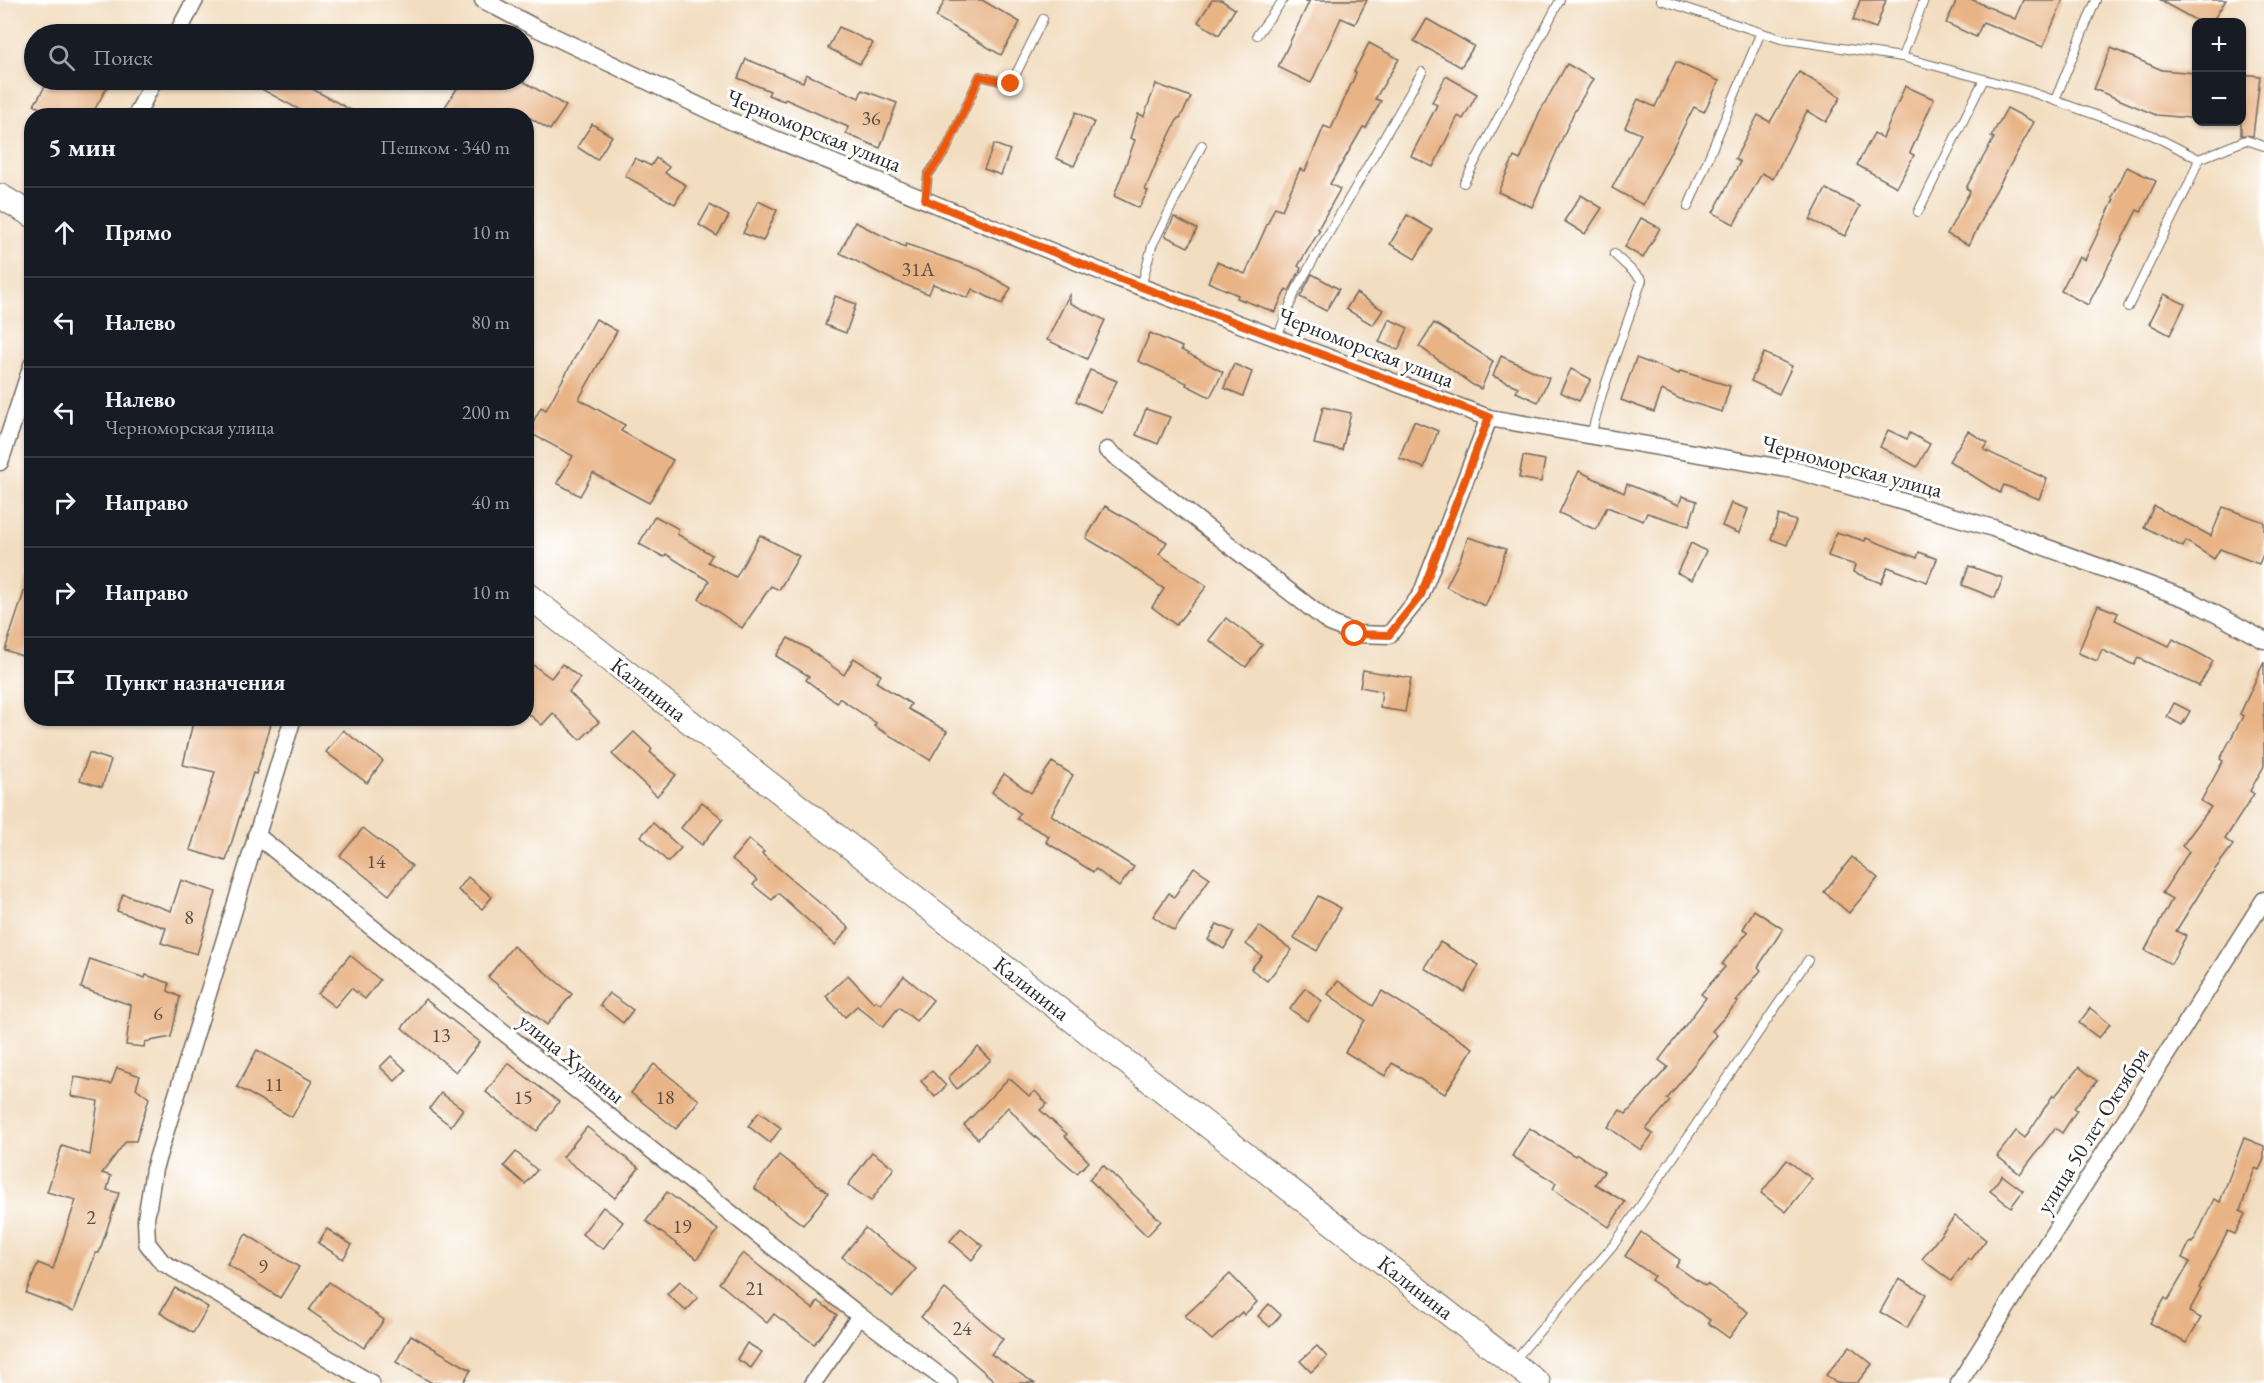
<!DOCTYPE html>
<html lang="ru">
<head>
<meta charset="utf-8">
<style>
	:root { --surface:#171b24; --page:#20242c; --text:#f1f3f6; --muted:#9ea1a6; --line:#363941 }
	body { margin:0; font-family:"EB Garamond",serif; background:var(--page); color:var(--text) }
	.controls { position:absolute; right:18px; top:18px; display:grid; overflow:hidden; border-radius:12px; box-shadow:0 2px 4px #0004 }
	.controls button { width:54px; height:54px; display:grid; place-items:center; padding:0; border:0; border-bottom:2px solid var(--line); background:var(--surface); color:var(--text); font:30px sans-serif }
	.stop { position:absolute; width:18px; height:18px; margin:-14px; border:4px solid #ea580c; border-radius:50%; background:#fff }
	.stop.end { background:#ea580c; border-color:#fff; box-shadow:0 2px 6px #0008 }
	.list { margin:0; padding:0; list-style:none }
	h2 { display:flex; justify-content:space-between; align-items:center; height:78px; margin:0; padding:0 24px; font-size:26px }
	h2 small { font-size:20px; font-weight:400; color:var(--muted) }
	.list li { display:grid; grid-template-columns:39px 1fr auto; gap:18px; align-items:center; box-sizing:border-box; height:90px; padding:0 24px; border-top:2px solid var(--line) }
	.list b { display:block; font-size:22px; white-space:nowrap }
	.list p { margin:0; font-size:20px; white-space:nowrap; color:var(--muted) }
	.list em { font-size:20px; font-style:normal; color:var(--muted) }
	.icon { flex:none; width:33px; height:33px; fill:none; stroke:currentColor; stroke-width:2; stroke-linecap:round; stroke-linejoin:round }
	.map { position:relative; flex:none; width:2264px; height:1383px; overflow:hidden }
	.search { position:absolute; background:var(--surface); box-shadow:0 2px 4px #0004; left:24px; top:24px; width:510px; height:66px; display:flex; align-items:center; gap:15px; box-sizing:border-box; padding:0 21px; border-radius:33px; color:var(--muted); font-size:22px }
	.panel { position:absolute; background:var(--surface); box-shadow:0 2px 4px #0004; left:24px; top:108px; width:510px; height:618px; border-radius:24px }
	.map>svg:first-child { display:block }
	.building { fill:#e8b385 }
	.lines { fill:none; stroke-linecap:round; stroke-linejoin:round }
	.lane-casing { stroke:#71695f; stroke-width:10 }
	.street-casing { stroke:#71695f; stroke-width:19 }
	.secondary-casing { stroke:#71695f; stroke-width:26 }
	.lane { stroke:#fff; stroke-width:8 }
	.street { stroke:#fff; stroke-width:16 }
	.secondary { stroke:#fff; stroke-width:24 }
	.route { stroke:#ea580c; stroke-width:8 }
	.labels { text-anchor:middle; stroke-width:6; stroke-linejoin:round; paint-order:stroke }
	.number-label { font-size:20px; fill:#5a4d42 }
	.street-label { font-size:22px; fill:#2b2b2b; stroke:#fff }
</style>
</head>
<body>
<div class="map">
<svg width="2264" height="1383" viewBox="0 0 2264 1383">
	<rect width="100%" height="100%" fill="#fff"/>
	<filter id="ink" filterUnits="userSpaceOnUse"><feTurbulence type="fractalNoise" baseFrequency=".0167" numOctaves="2"/><feDisplacementMap in="SourceGraphic" scale="12" xChannelSelector="R" yChannelSelector="G"/><feConvolveMatrix kernelMatrix="1 2 1 2 8 2 1 2 1" color-interpolation-filters="sRGB"/></filter>
	<filter id="wash" filterUnits="userSpaceOnUse"><feTurbulence type="fractalNoise" baseFrequency=".008" numOctaves="4" result="noise"/><feDisplacementMap in="SourceGraphic" scale="24" xChannelSelector="R" yChannelSelector="G"/><feGaussianBlur stdDeviation="1.35" result="paint"/><feColorMatrix in="noise" values="0 0 0 0 0 0 0 0 0 0 0 0 0 0 0 0 0 1.4 0 .05"/><feComposite in="paint" operator="in"/></filter>
	<g filter="url(#wash)">
		<rect width="100%" height="100%" fill="#f2ddc0"/>
		<g id="blocks">
			<g class="building">
				<polygon points="945,0 982,0 1020,22 1001,55 936,17"/>
				<polygon points="1212,0 1221,0 1235,9 1219,35 1198,22"/>
				<polygon points="1304,0 1367,0 1355,24 1341,18 1311,83 1278,67 1309,2"/>
				<polygon points="1860,0 1886,0 1876,28 1853,20"/>
				<polygon points="1957,0 1973,0 2015,19 2023,0 2063,0 2043,47 1983,22 1976,37 1946,23"/>
				<polygon points="2159,0 2226,0 2212,22 2199,22"/>
				<polygon points="1427,19 1474,46 1461,67 1414,41"/>
				<polygon points="839,27 873,43 860,64 828,48"/>
				<polygon points="1369,43 1399,59 1375,99 1381,101 1366,128 1363,127 1330,184 1340,189 1318,229 1320,230 1298,266 1301,268 1289,291 1286,289 1275,312 1237,298 1238,295 1208,282 1217,262 1245,274 1275,207 1282,210 1300,169 1305,171 1324,126 1331,129 1356,73 1354,72"/>
				<polygon points="2111,48 2162,70 2195,73 2190,118 2156,115 2094,89"/>
				<polygon points="746,59 803,82 806,74 859,98 862,90 897,103 880,148 846,134 848,127 785,99 784,101 768,95 770,91 738,78"/>
				<polygon points="1676,62 1719,81 1704,112 1694,107 1643,205 1612,188 1641,134 1625,127 1638,99 1655,107"/>
				<polygon points="1567,64 1593,79 1573,114 1532,207 1498,192 1514,157 1520,160 1539,113"/>
				<polygon points="1799,72 1841,97 1826,122 1807,111 1773,179 1762,173 1734,224 1713,213 1740,162 1735,159 1758,115 1770,122"/>
				<polygon points="2241,74 2260,76 2253,136 2241,135"/>
				<polygon points="1446,76 1477,94 1463,119 1458,116 1433,167 1411,156 1437,105 1432,102"/>
				<polygon points="49,80 111,80 91,116 53,116 34,105"/>
				<polygon points="245,80 296,80 362,116 311,116"/>
				<polygon points="466,80 521,80 566,106 550,130 527,116 439,116 458,87 460,88"/>
				<polygon points="1156,84 1191,97 1180,118 1178,118 1157,161 1145,190 1148,191 1139,208 1114,196 1135,140 1130,138 1138,114 1144,116"/>
				<polygon points="1905,86 1934,99 1910,153 1914,155 1897,187 1857,165 1874,133 1883,138"/>
				<polygon points="2007,108 2034,122 1983,214 1985,214 1969,245 1947,234 1970,191 1966,188 1994,138 1991,137"/>
				<polygon points="1076,112 1094,122 1074,166 1056,158"/>
				<polygon points="592,124 612,136 597,160 577,147"/>
				<polygon points="994,144 1010,150 1001,175 984,169"/>
				<polygon points="635,158 651,166 656,158 669,167 665,173 686,185 675,204 625,176"/>
				<polygon points="2127,167 2156,181 2141,212 2137,210 2088,305 2061,291 2079,257 2085,260 2114,199 2112,198"/>
				<polygon points="1826,189 1860,206 1845,236 1810,220"/>
				<polygon points="1581,195 1602,208 1585,234 1564,221"/>
				<polygon points="758,201 777,210 763,241 743,233"/>
				<polygon points="710,205 729,216 717,236 699,225"/>
				<polygon points="1407,215 1433,230 1415,259 1390,244"/>
				<polygon points="1174,217 1197,229 1188,247 1165,236"/>
				<polygon points="1641,218 1660,228 1643,258 1625,247"/>
				<polygon points="855,222 905,247 906,244 980,270 1011,288 1002,304 972,289 968,298 933,284 929,294 893,280 840,253"/>
				<polygon points="1312,274 1339,289 1326,311 1300,297"/>
				<polygon points="1070,293 1070,303 1105,320 1087,359 1047,340"/>
				<polygon points="1356,293 1383,310 1373,325 1346,309"/>
				<polygon points="2164,294 2185,304 2170,335 2149,324"/>
				<polygon points="835,296 856,304 846,333 825,325"/>
				<polygon points="596,319 617,331 579,399 625,425 621,431 673,460 649,503 593,473 580,496 557,483 573,456 528,432 541,407 546,410"/>
				<polygon points="1389,319 1408,328 1398,350 1379,342"/>
				<polygon points="1434,323 1493,361 1481,389 1473,385 1419,346"/>
				<polygon points="1150,333 1182,347 1181,350 1223,372 1210,397 1186,385 1187,383 1138,361"/>
				<polygon points="1764,353 1792,366 1779,394 1751,381"/>
				<polygon points="1501,356 1549,378 1538,402 1516,392 1518,387 1493,376"/>
				<polygon points="1636,358 1679,374 1680,371 1730,386 1722,412 1680,399 1662,390 1654,412 1621,400"/>
				<polygon points="1234,364 1252,372 1243,396 1224,388"/>
				<polygon points="1571,369 1591,379 1579,401 1560,392"/>
				<polygon points="1090,370 1117,381 1101,412 1076,401"/>
				<polygon points="1323,407 1351,413 1342,450 1314,444"/>
				<polygon points="1146,409 1170,417 1158,444 1136,435"/>
				<polygon points="1414,421 1438,431 1424,468 1399,458"/>
				<polygon points="1888,430 1907,439 1910,433 1930,444 1917,467 1880,447"/>
				<polygon points="1968,431 1988,443 1984,450 2047,479 2039,499 2004,485 2000,493 1949,461"/>
				<polygon points="1523,456 1545,460 1541,482 1519,478"/>
				<polygon points="1579,471 1624,493 1627,484 1679,505 1682,496 1697,501 1689,526 1647,513 1643,521 1607,507 1596,530 1559,513"/>
				<polygon points="1731,503 1748,509 1739,533 1722,526"/>
				<polygon points="1105,506 1167,542 1159,554 1207,586 1176,625 1152,607 1164,589 1118,557 1086,538"/>
				<polygon points="2154,506 2211,536 2223,507 2264,522 2264,552 2259,564 2220,549 2214,559 2186,541 2183,547 2144,527"/>
				<polygon points="1779,515 1796,521 1787,545 1771,539"/>
				<polygon points="655,516 679,529 677,534 712,555 708,562 736,577 760,535 799,556 779,590 771,586 742,628 699,599 709,581 666,554 664,557 639,544"/>
				<polygon points="1836,532 1865,541 1866,538 1917,558 1919,552 1937,559 1927,582 1888,567 1881,583 1853,572 1855,565 1828,556"/>
				<polygon points="1468,537 1506,549 1496,583 1485,606 1446,587 1460,559"/>
				<polygon points="1691,543 1706,551 1692,580 1677,573"/>
				<polygon points="1969,566 2003,578 1995,598 1962,585"/>
				<polygon points="28,580 32,580 32,630 22,656 5,650"/>
				<polygon points="2098,605 2118,613 2115,620 2169,646 2173,639 2213,661 2199,686 2138,658 2134,665 2102,650 2097,661 2078,653"/>
				<polygon points="1226,618 1262,645 1246,667 1209,640"/>
				<polygon points="788,638 807,648 844,675 854,658 881,675 876,682 911,704 908,709 947,731 930,760 874,726 876,723 839,698 837,703 806,680 809,676 776,656"/>
				<polygon points="526,660 551,678 562,664 580,678 569,692 599,722 580,740 553,713 542,725 526,712"/>
				<polygon points="2264,662 2264,766 2250,791 2254,794 2225,839 2233,845 2202,887 2203,888 2176,931 2186,936 2171,964 2145,950 2172,899 2162,893 2189,852 2182,846 2211,807 2201,801 2223,761 2220,759 2243,716 2240,714"/>
				<polygon points="1363,670 1411,678 1405,712 1380,708 1382,691 1360,687"/>
				<polygon points="2174,703 2190,711 2182,725 2167,717"/>
				<polygon points="194,718 273,718 256,774 253,773 226,861 190,850 215,772 183,765"/>
				<polygon points="343,730 383,761 367,783 326,752"/>
				<polygon points="634,732 652,749 650,752 676,775 657,796 612,754"/>
				<polygon points="89,753 111,760 102,787 80,780"/>
				<polygon points="1052,762 1073,775 1051,815 1134,867 1119,887 1096,869 1093,872 1046,842 1049,836 1017,819 1020,813 992,792 1004,774 1031,793"/>
				<polygon points="702,802 723,819 702,845 681,828"/>
				<polygon points="653,823 681,848 668,862 641,836"/>
				<polygon points="363,828 412,866 389,895 340,856"/>
				<polygon points="749,839 764,852 762,854 849,928 835,945 778,893 772,900 753,885 757,880 732,859"/>
				<polygon points="1852,857 1878,878 1849,913 1824,892"/>
				<polygon points="1194,867 1210,878 1174,931 1153,916 1169,893 1174,897"/>
				<polygon points="468,877 492,897 482,909 458,890"/>
				<polygon points="181,880 216,892 197,954 161,943 166,928 117,911 123,894 171,911"/>
				<polygon points="1318,896 1341,908 1317,951 1294,938"/>
				<polygon points="1754,910 1783,929 1758,967 1761,970 1736,1001 1738,1002 1712,1031 1717,1035 1667,1099 1670,1101 1646,1129 1653,1134 1641,1150 1608,1127 1620,1110 1626,1114 1668,1067 1659,1060 1706,998 1701,994 1725,967 1722,964 1748,932 1743,929"/>
				<polygon points="1217,924 1234,932 1224,949 1208,940"/>
				<polygon points="1259,926 1292,950 1267,981 1251,969 1262,956 1246,944"/>
				<polygon points="1440,942 1479,965 1464,992 1424,968"/>
				<polygon points="513,946 572,994 547,1025 488,977"/>
				<polygon points="350,955 380,980 365,999 351,988 335,1007 318,994"/>
				<polygon points="90,959 145,978 146,975 169,983 168,991 180,997 171,1037 145,1042 144,1047 126,1045 131,1005 81,988"/>
				<polygon points="848,975 874,1003 876,1001 881,1004 904,976 933,1000 916,1021 899,1007 883,1027 857,1006 845,1017 826,996"/>
				<polygon points="1338,981 1373,1006 1382,991 1473,1048 1445,1094 1392,1063 1385,1076 1345,1052 1365,1020 1328,994"/>
				<polygon points="1305,988 1322,1001 1307,1021 1290,1009"/>
				<polygon points="609,993 633,1010 623,1023 600,1005"/>
				<polygon points="425,999 480,1042 456,1072 402,1028"/>
				<polygon points="2090,1008 2110,1024 2099,1038 2079,1023"/>
				<polygon points="978,1047 991,1060 957,1089 948,1078"/>
				<polygon points="257,1050 312,1081 292,1117 237,1087"/>
				<polygon points="391,1056 406,1070 395,1081 380,1067"/>
				<polygon points="508,1063 559,1102 537,1131 486,1092"/>
				<polygon points="654,1064 699,1100 676,1129 631,1093"/>
				<polygon points="2079,1067 2097,1081 2074,1108 2077,1110 2062,1133 2055,1128 2020,1174 1997,1156 2016,1131 2025,1138 2053,1095 2055,1096"/>
				<polygon points="117,1068 140,1076 136,1088 149,1098 136,1141 126,1141 102,1173 111,1176 107,1190 119,1193 99,1253 96,1253 74,1311 26,1293 38,1263 53,1269 76,1200 47,1192 62,1146 90,1155 98,1101 71,1096 75,1077 111,1084"/>
				<polygon points="932,1071 946,1086 935,1097 921,1081"/>
				<polygon points="1009,1078 1029,1096 1035,1091 1047,1104 1040,1110 1067,1134 1065,1136 1089,1162 1077,1173 1031,1133 1008,1107 978,1139 964,1125"/>
				<polygon points="441,1093 463,1109 451,1126 429,1109"/>
				<polygon points="759,1112 781,1128 770,1143 748,1126"/>
				<polygon points="587,1127 639,1168 615,1198 563,1157"/>
				<polygon points="1529,1128 1575,1156 1577,1154 1604,1172 1595,1184 1625,1202 1609,1227 1553,1189 1556,1183 1512,1156"/>
				<polygon points="2244,1138 2264,1146 2264,1159 2259,1170 2255,1168 2240,1211 2245,1214 2235,1234 2228,1231 2199,1288 2201,1289 2189,1312 2201,1318 2186,1343 2150,1323 2165,1298 2168,1300 2190,1262 2182,1258 2190,1242 2193,1243 2214,1199 2220,1202"/>
				<polygon points="516,1152 537,1170 525,1184 504,1166"/>
				<polygon points="872,1152 894,1168 871,1201 848,1185"/>
				<polygon points="779,1155 828,1193 803,1225 754,1188"/>
				<polygon points="1787,1160 1812,1179 1786,1212 1761,1193"/>
				<polygon points="1103,1165 1161,1221 1147,1236 1089,1179"/>
				<polygon points="2002,1175 2023,1191 2011,1207 1990,1191"/>
				<polygon points="667,1192 718,1230 697,1259 646,1221"/>
				<polygon points="603,1207 623,1222 603,1249 582,1234"/>
				<polygon points="1955,1216 1986,1240 1971,1260 1968,1258 1951,1281 1922,1259"/>
				<polygon points="865,1228 916,1269 893,1297 842,1257"/>
				<polygon points="961,1228 983,1246 972,1260 950,1241"/>
				<polygon points="327,1229 352,1245 343,1259 318,1243"/>
				<polygon points="1641,1232 1680,1260 1676,1266 1705,1286 1707,1284 1748,1312 1729,1338 1708,1323 1710,1320 1651,1280 1654,1276 1625,1256"/>
				<polygon points="246,1234 299,1267 280,1298 227,1264"/>
				<polygon points="743,1253 813,1309 818,1301 837,1315 814,1344 774,1314 767,1323 719,1283"/>
				<polygon points="1230,1274 1257,1302 1244,1315 1242,1312 1212,1340 1185,1316"/>
				<polygon points="1899,1279 1926,1294 1907,1328 1880,1312"/>
				<polygon points="680,1281 698,1298 686,1311 667,1294"/>
				<polygon points="329,1282 384,1320 364,1348 309,1310"/>
				<polygon points="175,1288 208,1307 193,1333 160,1313"/>
				<polygon points="945,1289 1003,1339 991,1354 1034,1383 997,1383 921,1317"/>
				<polygon points="1269,1304 1281,1315 1270,1327 1258,1316"/>
				<polygon points="411,1335 471,1370 463,1383 432,1383 396,1362"/>
				<polygon points="747,1343 762,1352 751,1368 737,1359"/>
				<polygon points="1317,1346 1327,1357 1311,1372 1300,1361"/>
				<polygon points="1850,1346 1872,1364 1857,1383 1836,1383 1826,1375"/>
			</g>
		</g>
	</g>
	<g filter="url(#ink)">
		<use href="#blocks" fill-opacity="0" stroke="#71695f" stroke-width="1.5"/>
		<g class="lines">
			<g class="lane-casing">
				<g id="lane">
					<polyline points="1661,0 1781,39 1902,57 2028,91 2152,135 2199,159"/>
					<polyline points="1257,35 1283,0"/>
					<polyline points="1902,57 1924,0"/>
					<polyline points="2055,100 2096,0"/>
					<polyline points="1464,183 1560,0"/>
					<polyline points="925,200 928,175 946,150 980,76 1011,84 1043,19"/>
					<polyline points="1688,207 1761,32"/>
					<polyline points="1918,212 1984,79"/>
					<polyline points="1141,287 1152,246 1202,145"/>
					<polyline points="2128,307 2189,184 2199,159 2246,140 2264,146"/>
					<polyline points="1277,338 1296,290 1422,72"/>
					<polyline points="1591,435 1602,394 1642,280 1614,254"/>
					<polyline points="1513,1362 1615,1243 1808,960"/>
				</g>
			</g>
			<g class="street-casing">
				<g id="street">
					<polyline points="483,0 534,27 733,122 1112,276 1489,418 1794,470 1993,528 2190,600 2264,640"/>
					<polyline points="177,34 195,0"/>
					<polyline points="136,116 154,80"/>
					<polyline points="1107,450 1330,623 1355,634 1389,635 1421,595 1489,418"/>
					<polyline points="0,462 32,365"/>
					<polyline points="293,718 154,1169 146,1219 147,1243 162,1262 371,1383"/>
					<polyline points="256,835 860,1316 949,1383"/>
					<polyline points="813,1383 860,1316"/>
					<polyline points="1959,1383 2264,900"/>
				</g>
			</g>
			<g class="secondary-casing">
				<g id="secondary">
					<polyline points="0,196 32,215"/>
					<polyline points="526,594 1538,1383"/>
				</g>
			</g>
			<use href="#lane" class="lane"/>
			<use href="#street" class="street"/>
			<use href="#secondary" class="secondary"/>
		</g>
	</g>
	<g class="lines" filter="url(#ink)">
		<polyline class="route" points="1011,84 980,76 946,150 928,175 925,200 1112,276 1489,417 1421,595 1389,635 1355,634"/>
	</g>
	<g class="labels">
		<g class="number-label">
			<text x="871" y="125">36</text>
			<text x="918" y="276">31А</text>
			<text x="376" y="868">14</text>
			<text x="189" y="924">8</text>
			<text x="158" y="1020">6</text>
			<text x="441" y="1042">13</text>
			<text x="274" y="1091">11</text>
			<text x="523" y="1104">15</text>
			<text x="665" y="1104">18</text>
			<text x="91" y="1224">2</text>
			<text x="682" y="1233">19</text>
			<text x="263" y="1273">9</text>
			<text x="755" y="1295">21</text>
			<text x="962" y="1335">24</text>
		</g>
		<g class="street-label">
			<text transform="translate(814 130) rotate(22)" y="8">Черноморская улица</text>
			<text transform="translate(1366 347) rotate(21)" y="8">Черноморская улица</text>
			<text transform="translate(1852 466) rotate(15)" y="8">Черноморская улица</text>
			<text transform="translate(649 689) rotate(38)" y="8">Калинина</text>
			<text transform="translate(1032 988) rotate(38)" y="8">Калинина</text>
			<text transform="translate(572 1058) rotate(39)" y="8">улица Худыны</text>
			<text transform="translate(2092 1130) rotate(-58)" y="8">улица 50 лет Октября</text>
			<text transform="translate(1416 1287) rotate(38)" y="8">Калинина</text>
		</g>
	</g>
</svg>
<div class="controls">
<button>+</button>
<button>−</button>
</div>
<div class="stop" style="left:1355px;top:634px"></div>
<div class="stop end" style="left:1011px;top:84px"></div>
<div class="search"><svg class="icon" aria-label="search" viewBox="0 0 24 24"><circle cx="10" cy="10" r="6"/><path d="M15 15l6 6"/></svg>Поиск</div>
<section class="panel">
<h2>5 мин<small>Пешком · 340 m</small></h2>
<ul class="list">
<li><svg class="icon" aria-label="ahead" viewBox="0 0 24 24"><path d="M12 20V5M6 11l6-6 6 6"/></svg><div><b>Прямо</b></div><em>10 m</em></li>
<li><svg class="icon" aria-label="left" viewBox="0 0 24 24"><path d="M17 20v-9H6M10 6l-5 5 5 5"/></svg><div><b>Налево</b></div><em>80 m</em></li>
<li><svg class="icon" aria-label="left" viewBox="0 0 24 24"><path d="M17 20v-9H6M10 6l-5 5 5 5"/></svg><div><b>Налево</b><p>Черноморская улица</p></div><em>200 m</em></li>
<li><svg class="icon" aria-label="right" viewBox="0 0 24 24"><path d="M7 20v-9h11M14 6l5 5-5 5"/></svg><div><b>Направо</b></div><em>40 m</em></li>
<li><svg class="icon" aria-label="right" viewBox="0 0 24 24"><path d="M7 20v-9h11M14 6l5 5-5 5"/></svg><div><b>Направо</b></div><em>10 m</em></li>
<li><svg class="icon" aria-label="arrive" viewBox="0 0 24 24"><path d="M6 21V4h12l-3 4 3 4H6"/></svg><div><b>Пункт назначения</b></div></li>
</ul>
</section>
</div>
</body>
</html>
